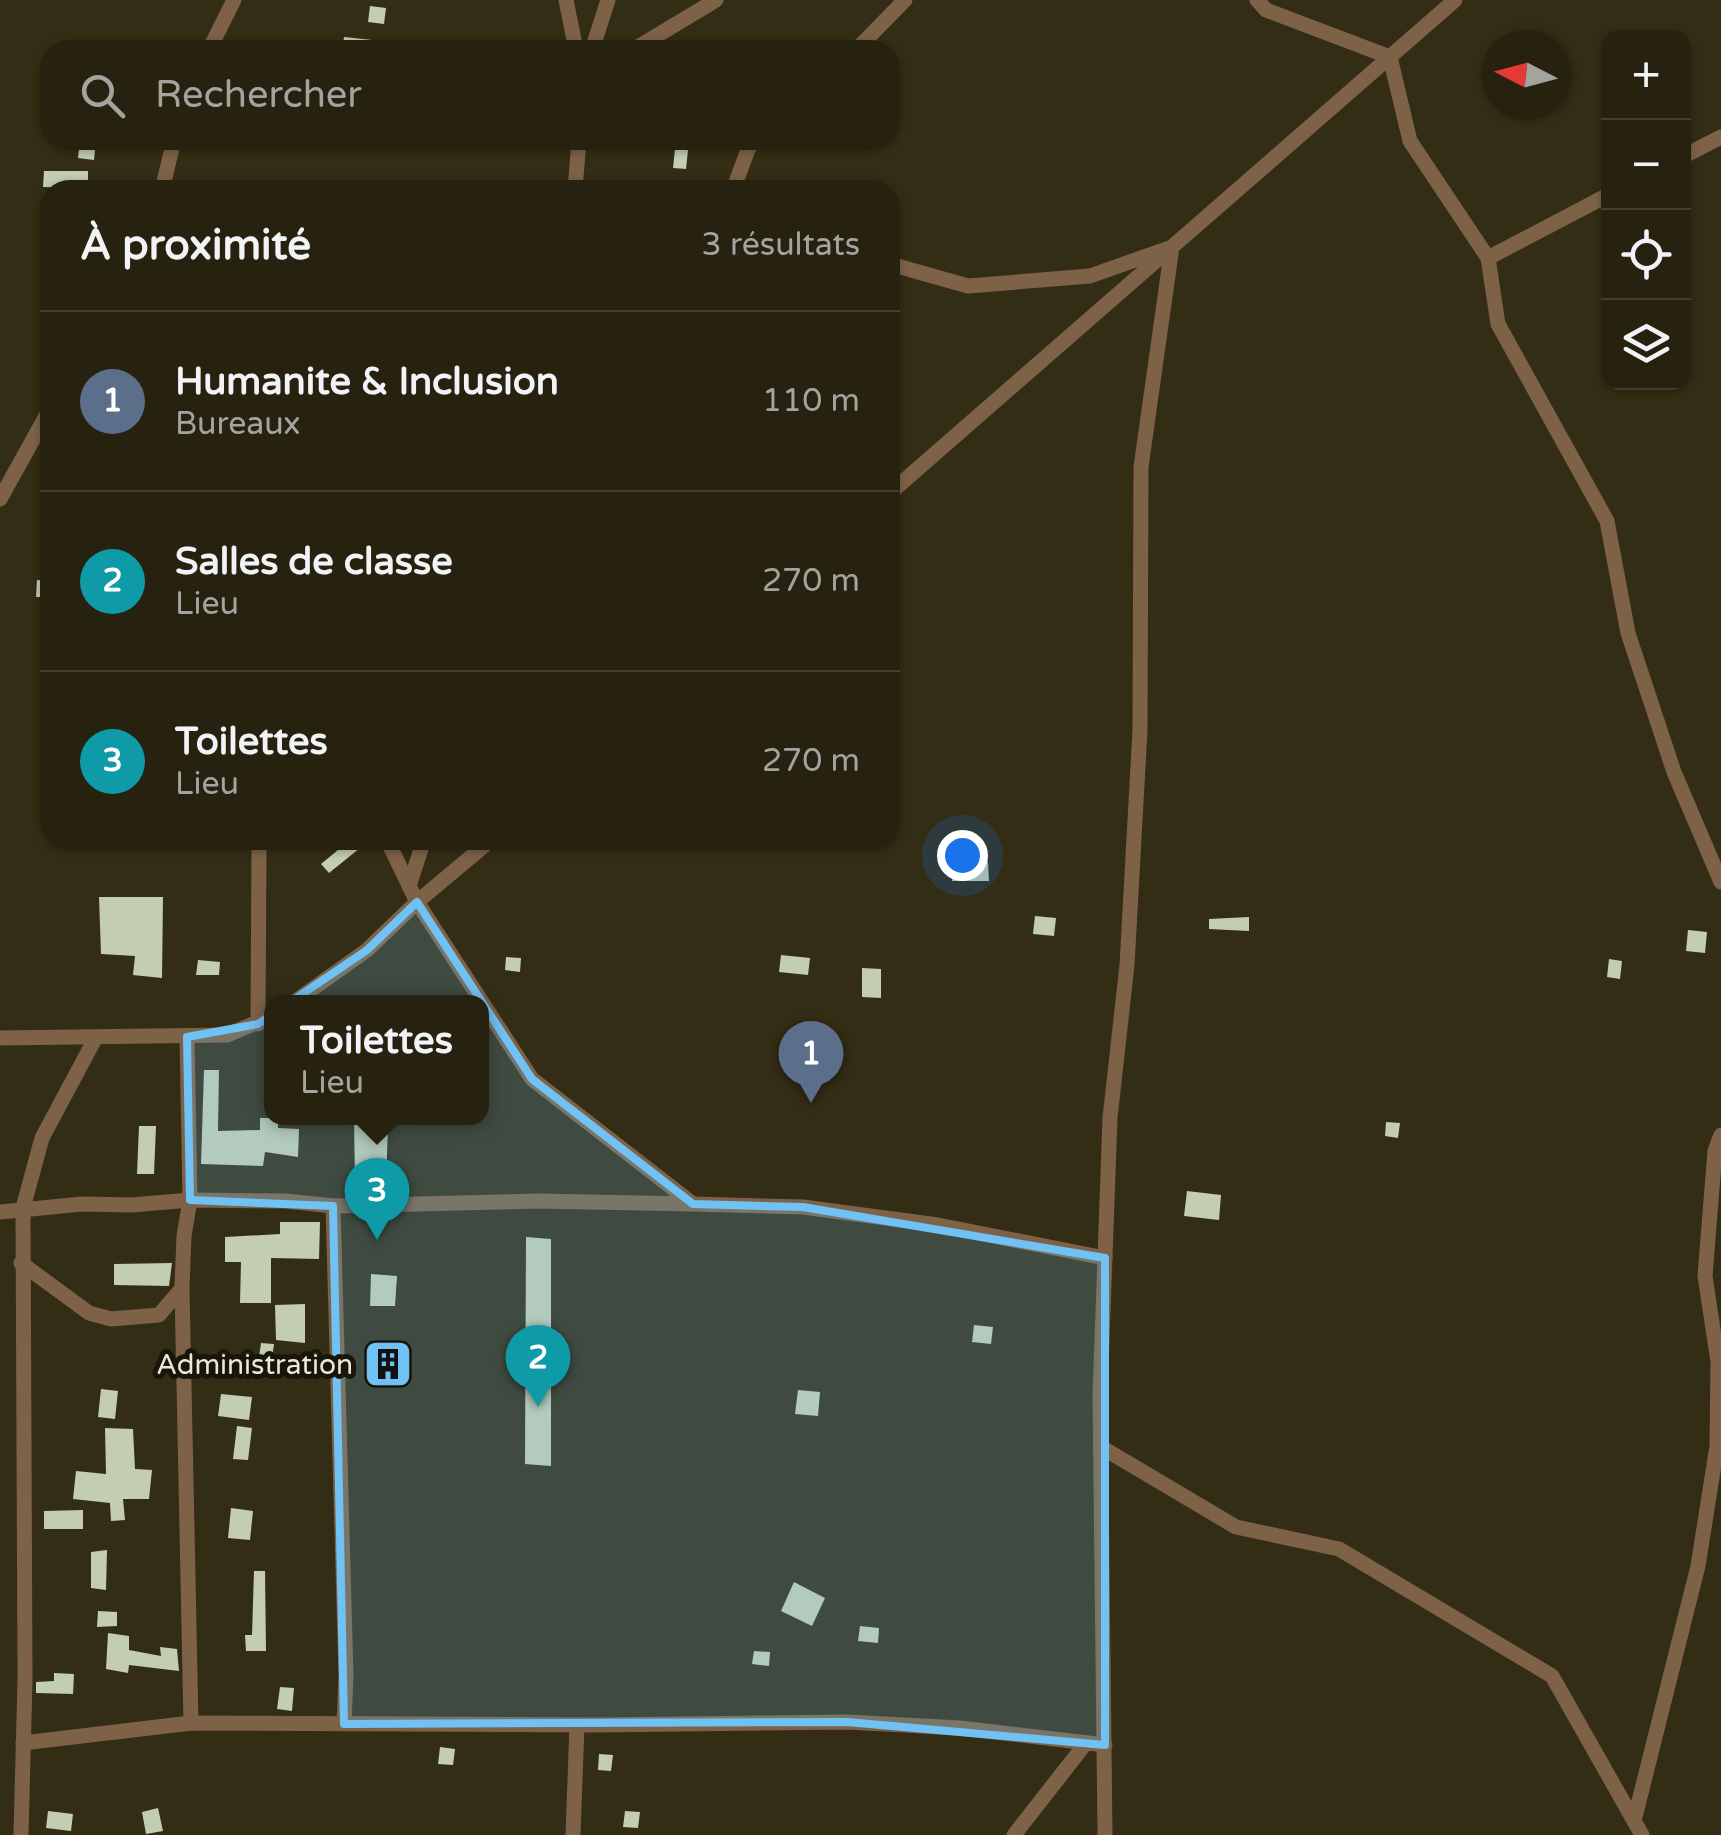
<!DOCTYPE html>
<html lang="fr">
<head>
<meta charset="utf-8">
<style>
	:root { --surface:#272210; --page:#332f1e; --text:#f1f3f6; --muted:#a4a49f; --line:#433f30; --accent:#d93025 }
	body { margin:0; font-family:"Varela Round",sans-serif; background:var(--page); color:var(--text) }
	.controls { position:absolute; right:30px; top:30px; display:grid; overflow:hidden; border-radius:20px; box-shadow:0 2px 8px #0004 }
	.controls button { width:90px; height:90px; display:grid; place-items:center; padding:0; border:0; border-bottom:2px solid var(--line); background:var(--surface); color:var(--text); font:50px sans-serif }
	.compass { position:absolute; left:1481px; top:30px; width:90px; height:90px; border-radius:50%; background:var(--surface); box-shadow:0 2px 8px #0004; rotate:276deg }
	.you { position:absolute; left:962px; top:855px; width:35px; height:35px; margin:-25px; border:8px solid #fff; border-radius:50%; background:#1a73e8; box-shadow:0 0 0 15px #1a73e833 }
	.badge { display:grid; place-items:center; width:65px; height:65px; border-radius:50%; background:var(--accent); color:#fff; font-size:32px; font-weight:700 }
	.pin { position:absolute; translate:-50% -82px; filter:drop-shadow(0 2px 5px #0008) }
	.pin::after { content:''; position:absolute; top:52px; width:35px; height:30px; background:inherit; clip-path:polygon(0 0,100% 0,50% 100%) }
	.popup { position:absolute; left:264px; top:995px; width:225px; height:130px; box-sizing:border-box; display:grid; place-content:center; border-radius:20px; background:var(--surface); filter:drop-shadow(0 2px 8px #0005); font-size:32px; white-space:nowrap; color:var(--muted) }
	.popup b { font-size:38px; color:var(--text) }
	.popup::after { content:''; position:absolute; left:50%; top:100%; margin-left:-20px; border:20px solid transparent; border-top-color:var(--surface) }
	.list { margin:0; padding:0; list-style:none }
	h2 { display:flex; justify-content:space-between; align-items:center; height:130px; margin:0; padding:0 40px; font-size:42px }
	h2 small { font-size:32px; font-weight:400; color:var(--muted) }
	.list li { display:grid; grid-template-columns:65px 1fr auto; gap:30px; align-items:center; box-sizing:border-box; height:180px; padding:0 40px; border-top:2px solid var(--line) }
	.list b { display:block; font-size:38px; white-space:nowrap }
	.list p { margin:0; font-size:32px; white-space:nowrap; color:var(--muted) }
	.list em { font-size:32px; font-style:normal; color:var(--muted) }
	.icon { flex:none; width:55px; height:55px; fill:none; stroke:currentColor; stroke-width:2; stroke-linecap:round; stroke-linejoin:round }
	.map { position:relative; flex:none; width:1721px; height:1835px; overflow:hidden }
	.search { position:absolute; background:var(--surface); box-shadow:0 2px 8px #0004; left:40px; top:40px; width:860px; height:110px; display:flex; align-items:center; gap:25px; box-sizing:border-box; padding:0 35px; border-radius:30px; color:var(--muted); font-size:38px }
	.panel { position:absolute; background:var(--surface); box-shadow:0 2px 8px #0004; left:40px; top:180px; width:860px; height:670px; border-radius:30px }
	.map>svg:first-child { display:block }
	.building { fill:#c3cdb1 }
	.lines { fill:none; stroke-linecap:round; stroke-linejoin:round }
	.street { stroke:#7d6247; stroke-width:15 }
	.marked { fill:#70c2f4; fill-opacity:0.2; stroke:#70c2f4; stroke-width:8; stroke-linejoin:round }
	.labels { text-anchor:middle; stroke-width:10; stroke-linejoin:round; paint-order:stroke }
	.poi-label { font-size:28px; fill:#ece8d9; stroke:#18150b; text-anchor:end }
</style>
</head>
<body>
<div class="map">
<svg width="1721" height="1835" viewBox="0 0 1721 1835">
	<rect width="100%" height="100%" fill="#342d15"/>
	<g class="building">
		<polygon points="370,6 386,8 384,24 368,22"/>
		<polygon points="344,37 382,41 381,50 342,50"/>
		<polygon points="80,140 96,140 94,160 78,158"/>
		<polygon points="676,140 689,140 686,169 673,168"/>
		<polygon points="44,171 88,171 88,188 43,187"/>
		<polygon points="37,580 50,581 50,597 36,597"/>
		<polygon points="350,840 354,840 360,848 329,873 321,864"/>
		<polygon points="952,862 988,862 989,881 952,881"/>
		<polygon points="99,897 163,897 162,978 133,975 135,956 101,954"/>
		<polygon points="1035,916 1056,918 1054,936 1033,934"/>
		<polygon points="1249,917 1249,931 1209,929 1209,919"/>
		<polygon points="1688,930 1707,932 1705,953 1686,951"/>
		<polygon points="781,955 810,958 808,975 779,972"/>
		<polygon points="506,957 521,958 520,972 505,970"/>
		<polygon points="1609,959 1622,961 1620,979 1607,977"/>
		<polygon points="198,960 220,962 219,975 196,975"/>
		<polygon points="862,968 881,969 881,998 862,997"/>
		<polygon points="204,1070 219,1070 218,1131 260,1130 260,1118 278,1118 278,1128 299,1129 298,1157 265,1152 263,1166 201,1164"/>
		<polygon points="354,1118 364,1118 367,1128 388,1127 386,1182 355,1182"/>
		<polygon points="1386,1122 1400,1123 1398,1138 1385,1136"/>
		<polygon points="139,1126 156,1126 154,1174 137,1174"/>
		<polygon points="1187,1191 1221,1195 1219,1220 1184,1216"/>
		<polygon points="280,1222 320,1222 319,1259 271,1258 271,1303 240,1303 241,1262 225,1262 225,1237 280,1234"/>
		<polygon points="526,1237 551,1239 551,1466 525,1464"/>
		<polygon points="172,1263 169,1286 114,1285 114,1264"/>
		<polygon points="371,1274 397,1276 395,1306 370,1306"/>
		<polygon points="305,1304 305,1343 276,1340 275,1305"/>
		<polygon points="974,1325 993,1327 991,1344 972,1342"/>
		<polygon points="261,1343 274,1344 272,1359 259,1357"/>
		<polygon points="377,1348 400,1348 400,1380 377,1381"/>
		<polygon points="101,1389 118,1391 115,1419 98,1417"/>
		<polygon points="798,1390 820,1392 818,1416 795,1414"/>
		<polygon points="221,1394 252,1397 249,1420 218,1416"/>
		<polygon points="237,1426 252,1428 248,1460 233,1459"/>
		<polygon points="105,1428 133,1429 135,1469 152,1470 149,1499 123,1499 125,1520 111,1521 110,1503 73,1499 76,1471 106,1474"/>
		<polygon points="231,1508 253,1511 250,1540 228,1538"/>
		<polygon points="83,1510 83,1529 44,1529 44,1511"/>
		<polygon points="107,1550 106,1590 91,1588 91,1552"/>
		<polygon points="254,1571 265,1571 266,1651 246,1651 245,1635 252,1635"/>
		<polygon points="794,1582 825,1598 812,1626 781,1611"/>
		<polygon points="98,1611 117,1612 117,1626 97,1627"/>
		<polygon points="860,1626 879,1628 878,1643 858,1641"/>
		<polygon points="108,1633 129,1636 129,1650 161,1656 160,1647 177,1649 179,1671 129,1665 128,1673 106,1669"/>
		<polygon points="754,1651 770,1652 769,1666 752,1664"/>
		<polygon points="54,1673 74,1674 73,1694 36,1693 36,1682 54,1681"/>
		<polygon points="280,1687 294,1688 292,1711 277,1709"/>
		<polygon points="440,1747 455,1749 453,1765 438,1764"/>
		<polygon points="599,1754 613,1755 611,1771 598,1770"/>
		<polygon points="158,1808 163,1831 146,1834 142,1812"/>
		<polygon points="48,1811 73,1814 71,1831 46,1828"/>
		<polygon points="625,1811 640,1812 638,1828 623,1827"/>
	</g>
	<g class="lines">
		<g class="street">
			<polyline points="566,0 576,50"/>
			<polyline points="1257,0 1266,10 1390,57 1410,141 1488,258 1498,324 1607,521 1628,633 1674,772 1721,882"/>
			<polyline points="209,50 234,0"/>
			<polyline points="592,50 608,0"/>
			<polyline points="633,50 716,0"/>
			<polyline points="856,50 905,0"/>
			<polyline points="1684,156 1721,137"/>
			<polyline points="162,190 174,140"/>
			<polyline points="575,190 579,140"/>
			<polyline points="733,190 749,147 757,140"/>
			<polyline points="1488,258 1608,195"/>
			<polyline points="890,264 968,286 1090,276 1172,247 1141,467 1140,730 1127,965 1110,1118 1100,1395 1105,1835"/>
			<polyline points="890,493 1455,0"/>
			<polyline points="0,499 50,409"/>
			<polyline points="387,840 417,902 532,1079 693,1204 803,1207 938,1225 1105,1258"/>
			<polyline points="409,886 424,840"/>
			<polyline points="294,1002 367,950 417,902 491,840"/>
			<polyline points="258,1024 259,840"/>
			<polyline points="187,1037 190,1200 184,1236 182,1288 191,1723"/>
			<polyline points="0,1038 227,1035 272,1016"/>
			<polyline points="333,1206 346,1676 344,1724"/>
			<polyline points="0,1212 82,1204 132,1205 190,1200 286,1201 333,1206 538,1201 693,1204"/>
			<polyline points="21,1263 89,1313 111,1319 159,1315 182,1288"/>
			<polyline points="1101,1447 1236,1527 1339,1549 1552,1676 1642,1835"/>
			<polyline points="23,1743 191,1723 595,1725 847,1722 960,1728 1105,1745"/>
			<polyline points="1634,1821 1698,1566 1717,1446 1718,1362 1705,1276 1715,1151 1721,1135"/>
			<polyline points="21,1835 25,1680 23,1208 42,1138 96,1037"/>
			<polyline points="573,1835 577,1725"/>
			<polyline points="1014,1835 1086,1743"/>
		</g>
	</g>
	<path class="marked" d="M417,902L532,1079L693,1204L803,1207L1105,1258V1745L847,1722L344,1724L333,1206L190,1200L187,1037L258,1024L367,950Z"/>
	<defs>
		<g id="building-square" transform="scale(2.5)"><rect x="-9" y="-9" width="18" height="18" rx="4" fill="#70c2f4" stroke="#18150b"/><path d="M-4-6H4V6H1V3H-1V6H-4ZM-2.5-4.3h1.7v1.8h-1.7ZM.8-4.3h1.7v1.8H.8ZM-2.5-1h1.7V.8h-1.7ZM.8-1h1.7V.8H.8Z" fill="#111"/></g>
	</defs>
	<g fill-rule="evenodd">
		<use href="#building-square" x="388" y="1364"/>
	</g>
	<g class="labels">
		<g class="poi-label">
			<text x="353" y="1374">Administration</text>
		</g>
	</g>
</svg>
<div class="controls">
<button>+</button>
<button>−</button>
<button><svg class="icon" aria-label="locate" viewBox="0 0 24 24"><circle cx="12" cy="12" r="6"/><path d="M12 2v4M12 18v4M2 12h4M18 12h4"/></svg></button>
<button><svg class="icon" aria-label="layers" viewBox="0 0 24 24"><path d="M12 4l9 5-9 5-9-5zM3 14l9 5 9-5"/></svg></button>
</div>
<svg class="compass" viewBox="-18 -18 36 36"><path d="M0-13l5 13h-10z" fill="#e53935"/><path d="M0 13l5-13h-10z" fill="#a4a49f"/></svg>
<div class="you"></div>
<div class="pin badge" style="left:811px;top:1103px;background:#5c6f8a">1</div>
<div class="pin badge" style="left:538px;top:1407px;background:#0f9aa8">2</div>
<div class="pin badge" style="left:377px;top:1240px;background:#0f9aa8">3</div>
<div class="popup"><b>Toilettes</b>Lieu</div>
<div class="search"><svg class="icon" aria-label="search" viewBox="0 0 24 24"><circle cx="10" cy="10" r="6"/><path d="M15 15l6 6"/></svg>Rechercher</div>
<section class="panel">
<h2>À proximité<small>3 résultats</small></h2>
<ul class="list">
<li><span class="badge" style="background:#5c6f8a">1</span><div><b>Humanite &amp; Inclusion</b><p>Bureaux</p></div><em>110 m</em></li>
<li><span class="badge" style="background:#0f9aa8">2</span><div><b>Salles de classe</b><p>Lieu</p></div><em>270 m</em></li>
<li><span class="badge" style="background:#0f9aa8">3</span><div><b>Toilettes</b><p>Lieu</p></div><em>270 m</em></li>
</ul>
</section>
</div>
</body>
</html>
